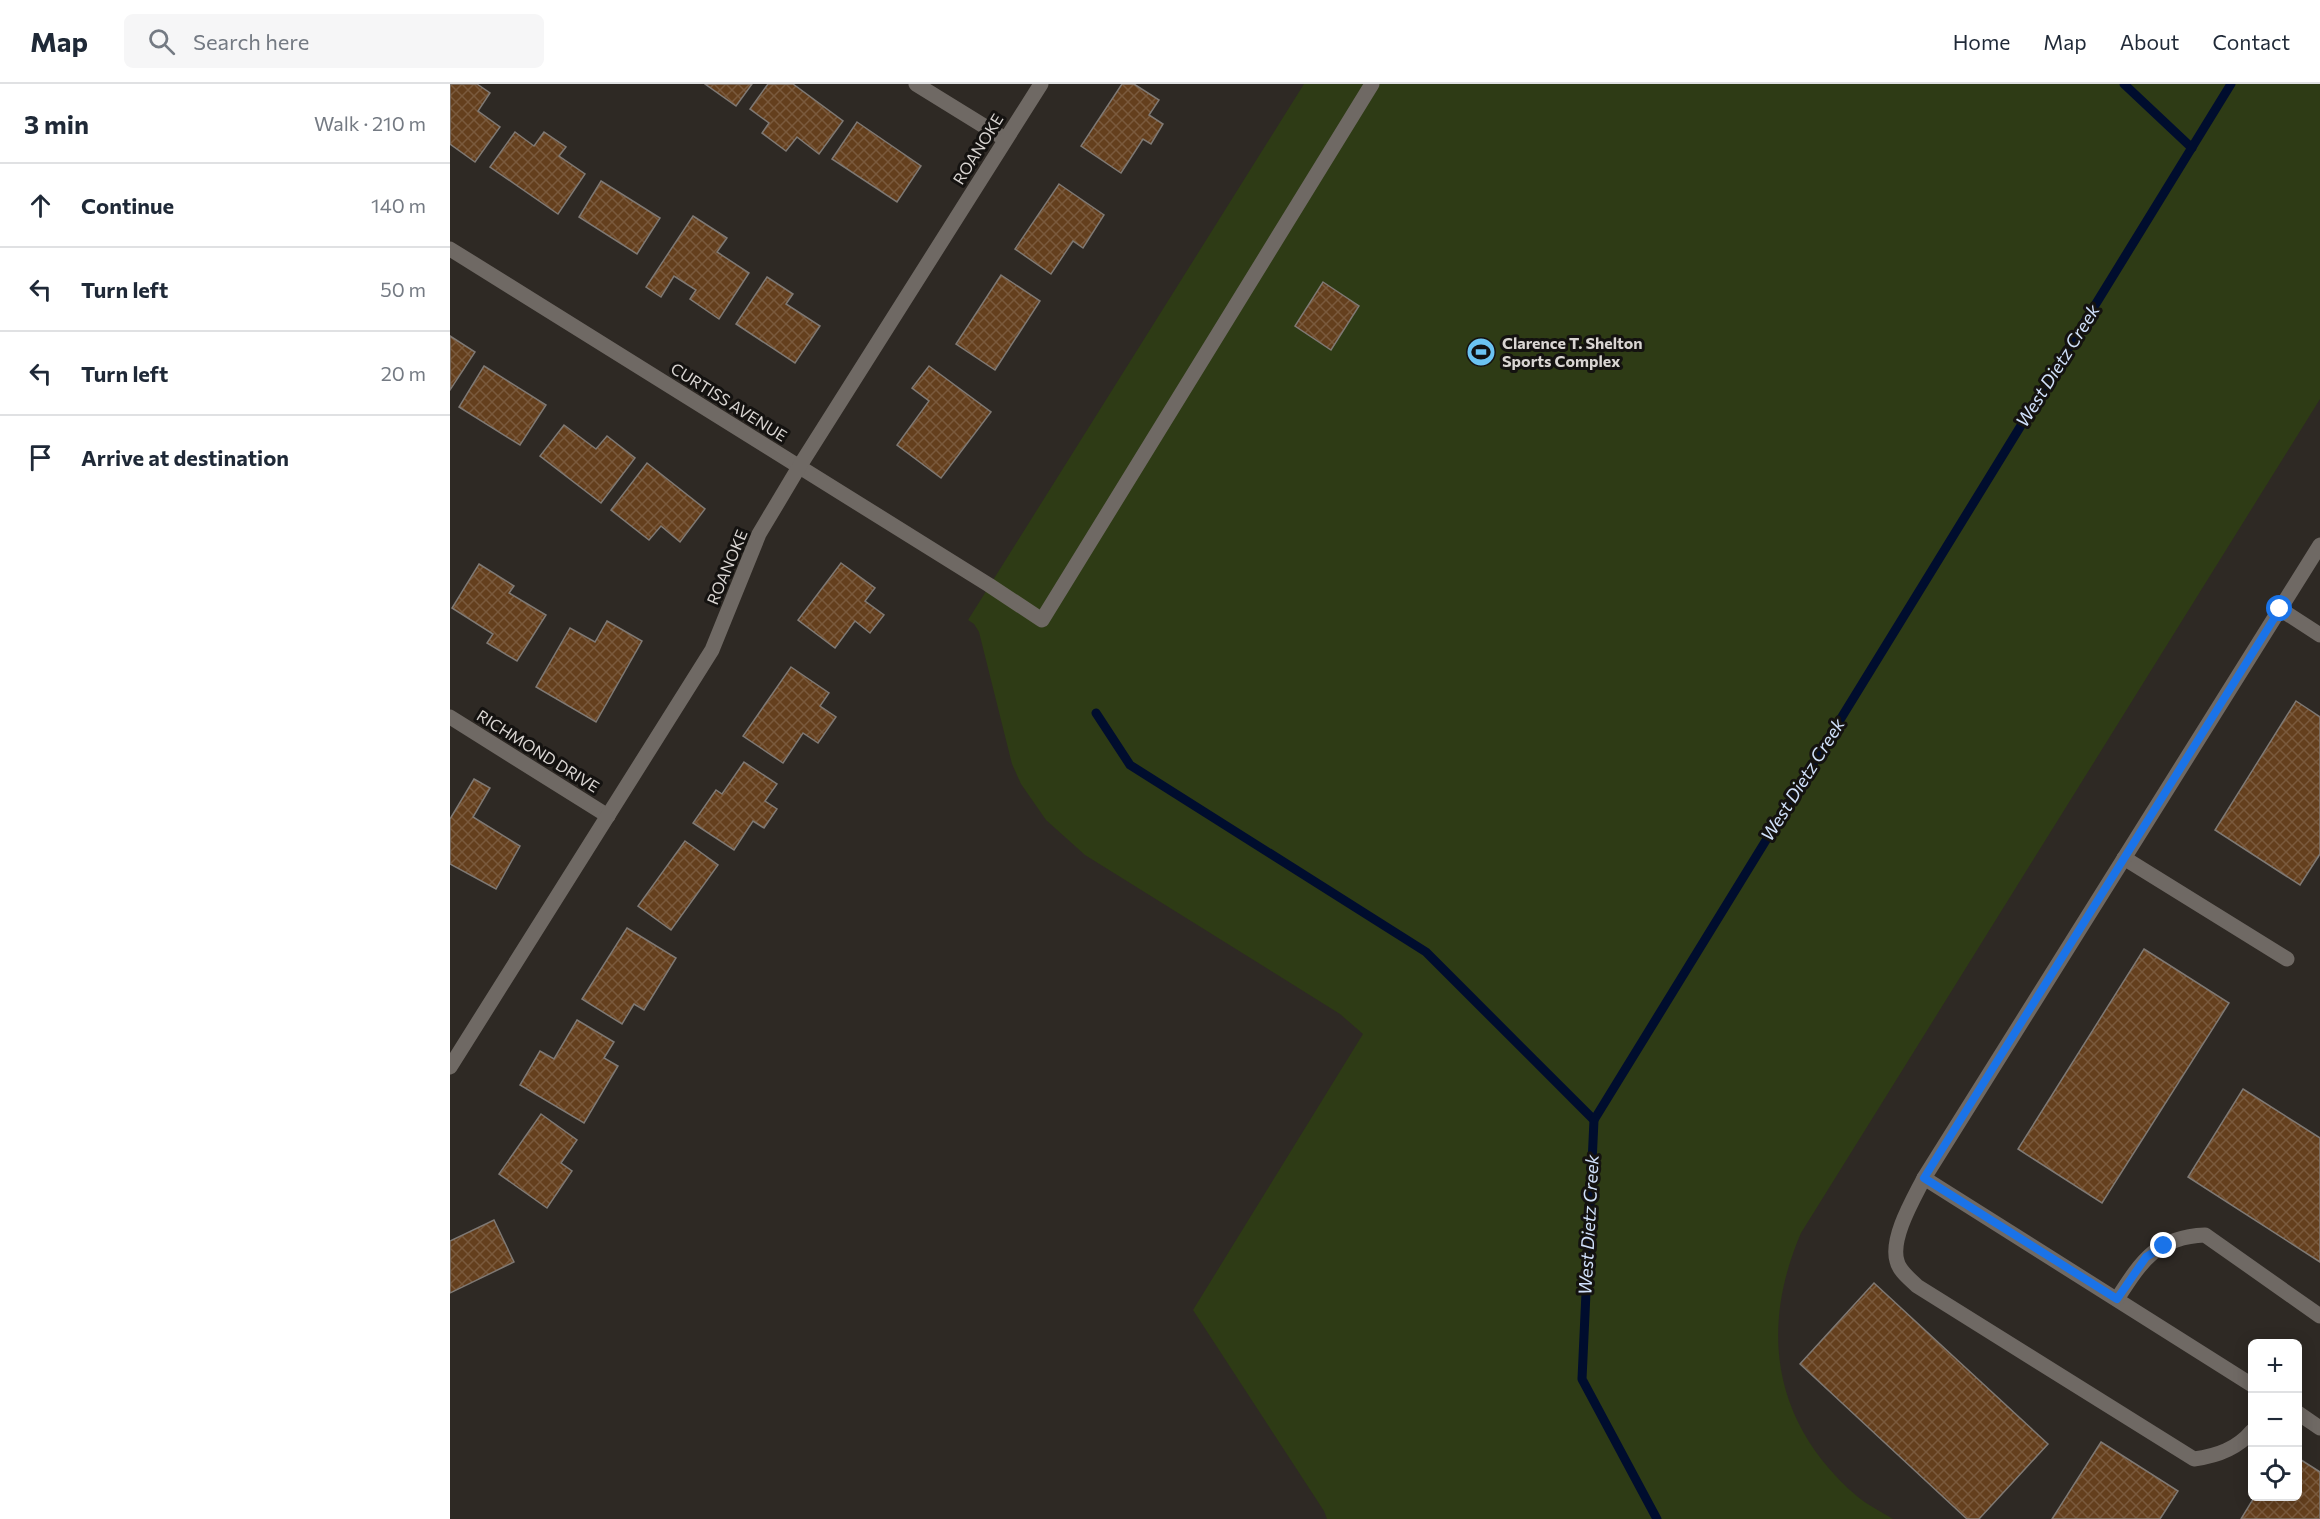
<!DOCTYPE html>
<html lang="en">
<head>
<meta charset="utf-8">
<style>
	:root { --surface:#fff; --page:#f6f6f7; --text:#1f2937; --muted:#747a83; --line:#e0e1e3 }
	body { margin:0; font-family:Commissioner,sans-serif; background:var(--page); color:var(--text) }
	.controls { position:absolute; right:18px; bottom:18px; display:grid; overflow:hidden; border-radius:9px; box-shadow:0 3px 15px #0003 }
	.controls button { width:54px; height:54px; display:grid; place-items:center; padding:0; border:0; border-bottom:2px solid var(--line); background:var(--surface); color:var(--text); font:30px sans-serif }
	.stop { position:absolute; width:18px; height:18px; margin:-14px; border:4px solid #1a73e8; border-radius:50%; background:#fff }
	.stop.end { background:#1a73e8; border-color:#fff; box-shadow:0 2px 6px #0008 }
	.list { margin:0; padding:0; list-style:none }
	h2 { display:flex; justify-content:space-between; align-items:center; height:78px; margin:0; padding:0 24px; font-size:26px }
	h2 small { font-size:20px; font-weight:400; color:var(--muted) }
	.list li { display:grid; grid-template-columns:39px 1fr auto; gap:18px; align-items:center; box-sizing:border-box; height:84px; padding:0 24px; border-top:2px solid var(--line) }
	.list b { display:block; font-size:22px; white-space:nowrap }
	.list em { font-size:20px; font-style:normal; color:var(--muted) }
	.icon { flex:none; width:33px; height:33px; fill:none; stroke:currentColor; stroke-width:2; stroke-linecap:round; stroke-linejoin:round }
	.map { position:relative; flex:none; width:1870px; height:1435px; overflow:hidden }
	header { display:flex; align-items:center; gap:36px; box-sizing:border-box; height:84px; padding:0 30px; background:var(--surface); border-bottom:2px solid var(--line) }
	header strong { font-size:28px }
	nav { display:flex; gap:33px; margin-inline-start:auto; font-size:21px }
	.search { width:420px; height:54px; background:var(--page); display:flex; align-items:center; gap:15px; box-sizing:border-box; padding:0 21px; border-radius:9px; color:var(--muted); font-size:22px }
	main { display:flex }
	aside { flex:1; background:var(--surface) }
	.map>svg:first-child { display:block }
	.park { fill:#2e3b15 }
	.lines { fill:none; stroke-linecap:round; stroke-linejoin:round }
	.stream { stroke:#000d2e; stroke-width:9 }
	.building { fill:url(#building-cross-hatch); stroke:#7f7974; stroke-width:1.5 }
	.minor { stroke:#6f6964; stroke-width:15 }
	.route { stroke:#1a73e8; stroke-width:8 }
	.labels { text-anchor:middle; stroke-width:6; stroke-linejoin:round; paint-order:stroke }
	.street-label { font-size:16px; fill:#d9d5d2; stroke:#141210 }
	.poi-label { font-size:16px; font-weight:bold; fill:#d9d5d2; stroke:#141210; text-anchor:start }
	.water-label { font-size:18px; font-style:italic; fill:#d1e1fb; stroke:#141210 }
</style>
</head>
<body>
<header>
<strong>Map</strong>
<div class="search"><svg class="icon" aria-label="search" viewBox="0 0 24 24"><circle cx="10" cy="10" r="6"/><path d="M15 15l6 6"/></svg>Search here</div>
<nav><a>Home</a><a>Map</a><a>About</a><a>Contact</a></nav>
</header>
<main>
<aside>
<h2>3 min<small>Walk · 210 m</small></h2>
<ul class="list">
<li><svg class="icon" aria-label="ahead" viewBox="0 0 24 24"><path d="M12 20V5M6 11l6-6 6 6"/></svg><div><b>Continue</b></div><em>140 m</em></li>
<li><svg class="icon" aria-label="left" viewBox="0 0 24 24"><path d="M17 20v-9H6M10 6l-5 5 5 5"/></svg><div><b>Turn left</b></div><em>50 m</em></li>
<li><svg class="icon" aria-label="left" viewBox="0 0 24 24"><path d="M17 20v-9H6M10 6l-5 5 5 5"/></svg><div><b>Turn left</b></div><em>20 m</em></li>
<li><svg class="icon" aria-label="arrive" viewBox="0 0 24 24"><path d="M6 21V4h12l-3 4 3 4H6"/></svg><div><b>Arrive at destination</b></div></li>
</ul>
</aside>
<div class="map">
<svg width="1870" height="1435" viewBox="0 0 1870 1435">
	<defs>
		<pattern id="building-cross-hatch" width="8" height="8" patternUnits="userSpaceOnUse" patternTransform="scale(1.5)"><rect width="8" height="8" fill="#643f1d"/><path d="M0 0l8 8M0 8l8-8" fill="none" stroke="#7a5a3d"/></pattern>
	</defs>
	<rect width="100%" height="100%" fill="#2e2924"/>
	<path class="park" d="M854,0H1870V315L1351,1149C1308,1249 1325,1342 1408,1413C1419,1422 1432,1428 1443,1435H877L874,1427L743,1226L913,950L890,930L635,771L596,736L571,700L562,680L529,548L524,540L518,536Z"/>
	<g class="lines">
		<g class="stream">
			<polyline points="1674,0 1742,64"/>
			<polyline points="646,629 680,681 976,868 1144,1036"/>
			<polyline points="1207,1435 1132,1295 1144,1036 1781,0"/>
		</g>
	</g>
	<g class="building">
		<polygon points="0,0 27,0 40,9 28,27 50,43 25,78 0,60"/>
		<polygon points="255,0 302,0 286,22"/>
		<polygon points="318,0 343,0 393,37 369,70 347,53 336,67 312,49 319,39 300,25"/>
		<polygon points="672,0 684,0 709,16 699,31 713,40 701,60 693,55 671,89 631,62"/>
		<polygon points="407,38 471,82 447,118 382,75"/>
		<polygon points="65,48 84,62 94,48 116,63 109,72 135,90 108,130 40,83"/>
		<polygon points="151,97 210,134 187,170 129,133"/>
		<polygon points="609,100 654,131 633,164 623,157 601,190 565,165"/>
		<polygon points="243,132 277,154 267,168 299,189 269,235 240,215 246,206 224,192 211,213 196,203"/>
		<polygon points="551,191 590,217 545,286 506,260"/>
		<polygon points="317,193 343,210 336,220 370,242 345,279 286,240"/>
		<polygon points="873,198 909,222 881,266 845,242"/>
		<polygon points="0,252 25,268 0,306"/>
		<polygon points="34,282 96,321 70,361 9,323"/>
		<polygon points="479,282 541,328 491,394 447,361 479,317 462,304"/>
		<polygon points="114,341 146,365 157,352 185,374 151,419 90,372"/>
		<polygon points="197,379 255,425 230,458 211,442 199,456 161,426"/>
		<polygon points="391,479 425,504 415,517 434,531 420,549 405,537 385,564 348,536"/>
		<polygon points="29,480 64,502 59,509 96,531 67,577 37,559 43,550 2,524"/>
		<polygon points="157,537 192,557 146,638 86,603 120,544 145,558"/>
		<polygon points="341,583 379,609 370,622 386,633 368,659 353,649 333,679 293,652"/>
		<polygon points="1846,617 1870,633 1870,770 1850,801 1765,746"/>
		<polygon points="294,678 327,700 315,717 327,725 314,744 303,737 284,766 243,739 266,706 272,710"/>
		<polygon points="24,695 40,704 23,733 70,762 46,805 0,780 0,735"/>
		<polygon points="235,757 268,781 221,846 188,822"/>
		<polygon points="177,844 226,874 194,926 184,920 172,940 132,915"/>
		<polygon points="1694,865 1779,919 1652,1119 1568,1065"/>
		<polygon points="127,936 164,958 154,974 168,982 134,1039 70,1001 90,967 104,975"/>
		<polygon points="1793,1005 1870,1054 1870,1178 1738,1093"/>
		<polygon points="91,1030 127,1056 111,1079 122,1087 97,1124 49,1090"/>
		<polygon points="44,1136 64,1178 0,1209 0,1157"/>
		<polygon points="1424,1199 1598,1360 1529,1435 1517,1435 1350,1280"/>
		<polygon points="1651,1358 1728,1407 1710,1435 1602,1435"/>
		<polygon points="1848,1374 1870,1388 1870,1435 1791,1435 1805,1412 1848,1412"/>
	</g>
	<g class="lines">
		<g class="minor">
			<polyline points="466,0 555,55"/>
			<polyline points="0,165 539,501 592,536 922,0"/>
			<polyline points="1830,525 1870,551"/>
			<polyline points="0,633 158,732"/>
			<polyline points="1674,774 1837,875"/>
			<polyline points="0,983 262,566 309,450 349,383 591,0"/>
			<polyline points="1474,1094 1802,1301"/>
			<path d="M1667,1215C1691,1178 1706,1153 1755,1151L1870,1232"/>
			<polyline points="1848,1329 1870,1344"/>
			<path d="M1802,1347C1787,1365 1767,1372 1744,1375L1467,1202C1460,1195 1449,1187 1447,1177C1440,1154 1464,1114 1474,1094L1870,461"/>
		</g>
	</g>
	<g class="lines">
		<polyline class="route" points="1714,1162 1696,1173 1667,1215 1474,1094 1830,525"/>
	</g>
	<defs>
		<g id="stadium-disc" transform="scale(1.5)"><circle r="9.5" fill="#6bc3f2" stroke="#141210"/><path d="M0-5a6.5 5 0 1 0 0 10a6.5 5 0 1 0 0-10ZM-3.5-1.8h7v3.6h-7Z" fill="#111"/></g>
	</defs>
	<g fill-rule="evenodd">
		<use href="#stadium-disc" x="1031" y="268"/>
	</g>
	<g class="labels">
		<g class="street-label">
			<text transform="translate(528 65) rotate(-58)" y="6">ROANOKE</text>
			<text transform="translate(279 318) rotate(32)" y="6">CURTISS AVENUE</text>
			<text transform="translate(277 483) rotate(-67)" y="6">ROANOKE</text>
			<text transform="translate(88 667) rotate(32)" y="6">RICHMOND DRIVE</text>
		</g>
		<g class="poi-label">
			<text x="1052" y="265">Clarence T. Shelton<tspan x="1052" dy="18">Sports Complex</tspan></text>
		</g>
		<g class="water-label">
			<text transform="translate(1608 282) rotate(-58)" y="6">West Dietz Creek</text>
			<text transform="translate(1353 696) rotate(-58)" y="6">West Dietz Creek</text>
			<text transform="translate(1139 1141) rotate(-87)" y="6">West Dietz Creek</text>
		</g>
	</g>
</svg>
<div class="controls">
<button>+</button>
<button>−</button>
<button><svg class="icon" aria-label="locate" viewBox="0 0 24 24"><circle cx="12" cy="12" r="6"/><path d="M12 2v4M12 18v4M2 12h4M18 12h4"/></svg></button>
</div>
<div class="stop" style="left:1830px;top:525px"></div>
<div class="stop end" style="left:1714px;top:1162px"></div>
</div>
</main>
</body>
</html>
